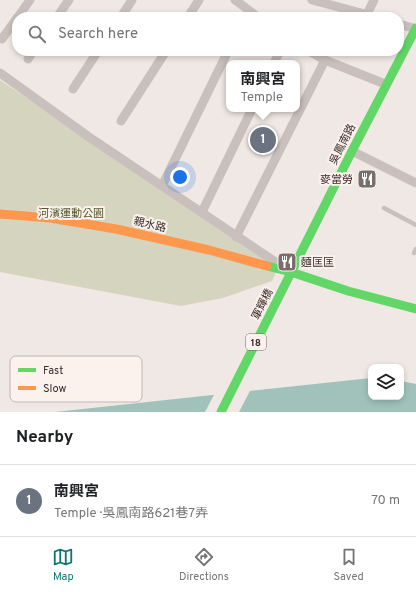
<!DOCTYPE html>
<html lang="en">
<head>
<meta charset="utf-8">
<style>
	:root { --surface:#fff; --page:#f6f6f6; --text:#202124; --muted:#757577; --line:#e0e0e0; --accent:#0f766e }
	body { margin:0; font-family:Overpass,"Noto Sans TC",sans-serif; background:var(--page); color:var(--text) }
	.controls { position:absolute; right:12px; bottom:12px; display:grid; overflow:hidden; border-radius:8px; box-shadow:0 2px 6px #0003 }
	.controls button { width:36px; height:36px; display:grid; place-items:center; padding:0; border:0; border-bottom:1px solid var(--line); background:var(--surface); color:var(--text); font:20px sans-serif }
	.you { position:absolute; left:180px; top:177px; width:14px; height:14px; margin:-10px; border:3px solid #fff; border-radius:50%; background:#1a73e8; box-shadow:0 0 0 6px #1a73e833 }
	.badge { display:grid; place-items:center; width:26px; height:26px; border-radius:50%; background:var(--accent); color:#fff; font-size:13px; font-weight:700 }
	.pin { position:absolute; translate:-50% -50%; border:2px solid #fff; box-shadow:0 1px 4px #0006 }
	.popup { position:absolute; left:226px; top:60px; width:74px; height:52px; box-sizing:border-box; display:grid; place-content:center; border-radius:8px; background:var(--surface); filter:drop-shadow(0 1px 3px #0005); font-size:13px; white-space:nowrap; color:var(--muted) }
	.popup b { font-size:15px; color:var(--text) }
	.popup::after { content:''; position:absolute; left:50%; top:100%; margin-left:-8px; border:8px solid transparent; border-top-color:var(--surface) }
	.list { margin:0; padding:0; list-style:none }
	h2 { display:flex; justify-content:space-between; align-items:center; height:52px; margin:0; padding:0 16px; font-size:17px }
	h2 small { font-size:13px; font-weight:400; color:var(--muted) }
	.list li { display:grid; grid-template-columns:26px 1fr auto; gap:12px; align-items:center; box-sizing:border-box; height:72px; padding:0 16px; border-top:1px solid var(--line) }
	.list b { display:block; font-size:15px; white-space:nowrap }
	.list p { margin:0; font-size:13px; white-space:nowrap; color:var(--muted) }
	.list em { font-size:13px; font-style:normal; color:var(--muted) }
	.icon { flex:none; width:22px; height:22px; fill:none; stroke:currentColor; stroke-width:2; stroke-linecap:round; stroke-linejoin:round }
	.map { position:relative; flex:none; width:416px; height:412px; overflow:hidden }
	.search { position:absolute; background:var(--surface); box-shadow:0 2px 6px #0003; left:12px; right:12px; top:12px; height:44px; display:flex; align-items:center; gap:10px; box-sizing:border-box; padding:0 14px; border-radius:16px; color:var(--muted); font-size:15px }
	.sheet { height:124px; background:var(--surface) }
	nav { display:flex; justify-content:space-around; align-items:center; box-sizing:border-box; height:56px; border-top:1px solid var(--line); background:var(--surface); font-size:11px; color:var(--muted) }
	nav a { display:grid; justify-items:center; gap:2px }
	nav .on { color:var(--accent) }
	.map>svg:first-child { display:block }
	.green { fill:#d5d4be }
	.water { fill:#a0c2bb }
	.pier { fill:#f0e8e4 }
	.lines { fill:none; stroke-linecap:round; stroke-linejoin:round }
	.lane { stroke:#c9c0bd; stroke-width:4.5 }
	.street { stroke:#c9c0bd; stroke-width:9 }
	.fast { stroke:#63d668; stroke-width:9 }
	.slow { stroke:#ff974d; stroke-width:9 }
	.labels { text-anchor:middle; stroke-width:4; stroke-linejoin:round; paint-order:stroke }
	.shield { fill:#fbf1ed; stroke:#746764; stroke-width:1 }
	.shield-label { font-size:10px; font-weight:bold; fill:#3a2c2a }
	.street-label { font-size:11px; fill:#3a2c2a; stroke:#fbf1ed }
	.poi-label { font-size:11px; fill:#3a2c2a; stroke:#fbf1ed; text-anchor:end }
	.park-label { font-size:11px; fill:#53592d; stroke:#fbf1ed }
	.key { fill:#fbf1ed; stroke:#c1b6b2; stroke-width:1 }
	.key-label { font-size:11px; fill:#3a2c2a }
</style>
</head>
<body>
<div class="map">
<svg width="416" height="412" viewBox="0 0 416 412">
	<rect width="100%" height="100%" fill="#f0e8e4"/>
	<polygon class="green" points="0,80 279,266 272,281 223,298 181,306 0,272"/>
	<polygon class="water" points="371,378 371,397 401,397 401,381 416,384 416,412 55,412"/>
	<polygon class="pier" points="251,389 239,412 205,412 215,393"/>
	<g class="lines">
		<g class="lane">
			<polyline points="384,208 416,225"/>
			<polyline points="414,253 416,249"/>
		</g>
		<g class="street">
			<polyline points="235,0 258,17"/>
			<polyline points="312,0 376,17"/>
			<polyline points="367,14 374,0"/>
			<polyline points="18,17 30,0"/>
			<polyline points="57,17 69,0"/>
			<polyline points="121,17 132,0"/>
			<polyline points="188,17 199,0"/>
			<polyline points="399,24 416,29"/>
			<polyline points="2,39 17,18"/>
			<polyline points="309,51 325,60 385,84"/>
			<polyline points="28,59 33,51"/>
			<polyline points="274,63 280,51"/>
			<polyline points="0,73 89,137 283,267"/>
			<polyline points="73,89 98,51"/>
			<polyline points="121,121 166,51"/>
			<polyline points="352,151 416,183"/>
			<polyline points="162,186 228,51"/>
			<polyline points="202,212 252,109"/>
			<polyline points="236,237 325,60"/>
		</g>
		<g class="fast">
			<polyline points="267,266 291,272 348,291 416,309"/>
			<polyline points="221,412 352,151 416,28"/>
		</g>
		<polyline class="slow" points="0,214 50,218 116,229 209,250 267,266"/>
	</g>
	<defs>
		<g id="restaurant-square" transform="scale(1)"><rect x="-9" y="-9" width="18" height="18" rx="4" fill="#7a6e6b" stroke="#fbf1ed"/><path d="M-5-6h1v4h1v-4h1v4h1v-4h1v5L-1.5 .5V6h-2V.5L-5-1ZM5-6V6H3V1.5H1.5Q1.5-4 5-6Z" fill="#fff"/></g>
	</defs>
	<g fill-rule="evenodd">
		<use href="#restaurant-square" x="367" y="179"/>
		<use href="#restaurant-square" x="287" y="262"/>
	</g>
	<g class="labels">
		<rect class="shield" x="246" y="334" width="20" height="16" rx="3"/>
		<g class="shield-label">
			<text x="256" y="346">18</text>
		</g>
		<g class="street-label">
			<text transform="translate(342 144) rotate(-63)" y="4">吳鳳南路</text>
			<text transform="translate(150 224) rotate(13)" y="4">親水路</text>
			<text transform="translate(262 304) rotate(-63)" y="4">軍輝橋</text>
		</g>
		<g class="poi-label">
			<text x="353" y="183">麥當勞</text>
			<text x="301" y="266" text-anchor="start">麵匡匡</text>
		</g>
		<g class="park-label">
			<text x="71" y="217">河濱運動公園</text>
		</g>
	</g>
	<rect x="10" y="356" width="132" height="46" rx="6" class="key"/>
	<rect x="18" y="368" width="18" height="4" fill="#63d668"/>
	<rect x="18" y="386" width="18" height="4" fill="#ff974d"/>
	<g class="key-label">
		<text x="43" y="374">Fast</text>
		<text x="43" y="392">Slow</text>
	</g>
</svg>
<div class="controls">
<button><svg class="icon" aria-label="layers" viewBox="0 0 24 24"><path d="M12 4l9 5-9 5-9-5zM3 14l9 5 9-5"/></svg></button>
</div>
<div class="you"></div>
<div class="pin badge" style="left:263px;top:140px;background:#6b7280">1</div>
<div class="popup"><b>南興宮</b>Temple</div>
<div class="search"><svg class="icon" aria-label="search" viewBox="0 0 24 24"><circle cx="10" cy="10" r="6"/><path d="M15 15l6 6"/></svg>Search here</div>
</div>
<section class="sheet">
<h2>Nearby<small></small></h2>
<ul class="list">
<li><span class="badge" style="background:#6b7280">1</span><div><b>南興宮</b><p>Temple · 吳鳳南路621巷7弄</p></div><em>70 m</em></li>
</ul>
</section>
<nav>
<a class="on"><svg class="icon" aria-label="map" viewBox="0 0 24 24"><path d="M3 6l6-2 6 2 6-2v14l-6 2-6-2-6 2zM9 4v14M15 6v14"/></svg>Map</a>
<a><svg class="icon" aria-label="directions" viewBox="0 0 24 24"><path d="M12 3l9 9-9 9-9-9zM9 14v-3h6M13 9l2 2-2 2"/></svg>Directions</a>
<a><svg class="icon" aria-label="saved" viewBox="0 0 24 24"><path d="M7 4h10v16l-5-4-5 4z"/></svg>Saved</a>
</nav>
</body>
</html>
